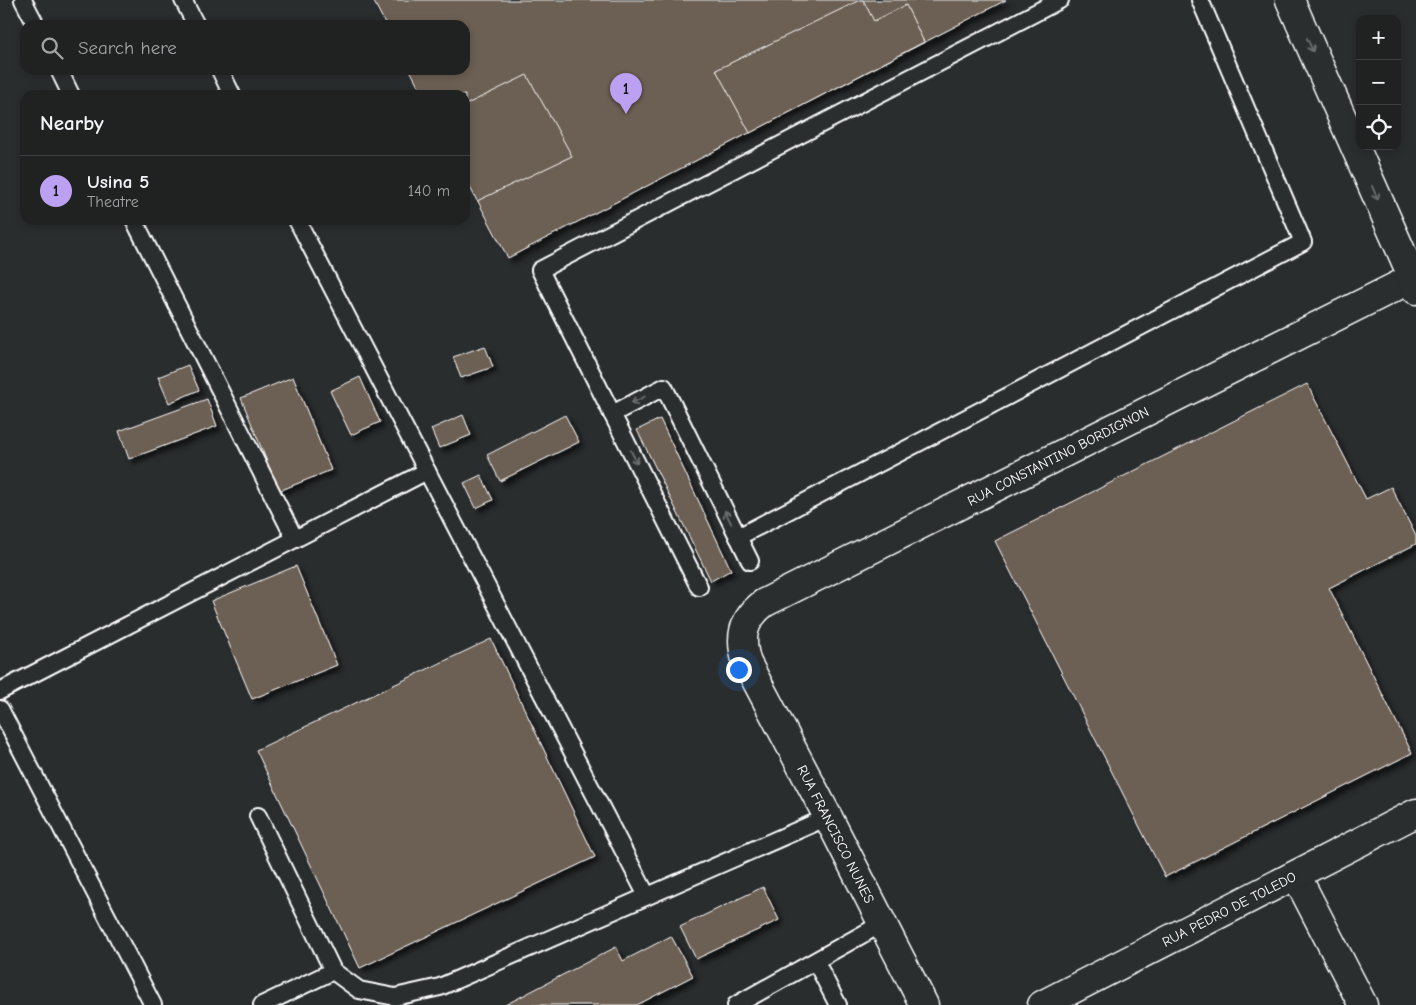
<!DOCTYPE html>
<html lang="en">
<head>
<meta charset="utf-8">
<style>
	:root { --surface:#202222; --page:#2d2f2f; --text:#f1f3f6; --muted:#a2a4a5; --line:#3d3f40; --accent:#bca0f2 }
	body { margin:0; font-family:"Comic Neue",sans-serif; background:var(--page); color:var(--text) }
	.controls { position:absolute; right:15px; top:15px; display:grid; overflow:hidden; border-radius:10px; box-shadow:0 2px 8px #0003 }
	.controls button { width:45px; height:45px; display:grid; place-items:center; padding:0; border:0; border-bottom:1px solid var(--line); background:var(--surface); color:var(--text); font:25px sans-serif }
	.you { position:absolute; left:738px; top:669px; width:18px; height:18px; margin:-12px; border:4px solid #fff; border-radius:50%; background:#1a73e8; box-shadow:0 0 0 8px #1a73e833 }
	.badge { display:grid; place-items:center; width:32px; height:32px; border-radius:50%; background:var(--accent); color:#111; font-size:16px; font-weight:700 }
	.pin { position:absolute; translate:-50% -41px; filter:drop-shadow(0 1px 2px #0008) }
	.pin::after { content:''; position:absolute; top:26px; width:18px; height:15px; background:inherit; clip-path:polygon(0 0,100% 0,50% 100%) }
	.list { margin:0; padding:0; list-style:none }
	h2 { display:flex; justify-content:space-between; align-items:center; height:65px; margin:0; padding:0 20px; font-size:21px }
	h2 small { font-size:16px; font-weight:400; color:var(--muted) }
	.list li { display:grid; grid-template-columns:32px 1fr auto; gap:15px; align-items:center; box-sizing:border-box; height:70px; padding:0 20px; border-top:1px solid var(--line) }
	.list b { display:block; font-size:19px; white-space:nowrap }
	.list p { margin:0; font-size:16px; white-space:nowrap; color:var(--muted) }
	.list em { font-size:16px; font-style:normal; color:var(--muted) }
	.icon { flex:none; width:28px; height:28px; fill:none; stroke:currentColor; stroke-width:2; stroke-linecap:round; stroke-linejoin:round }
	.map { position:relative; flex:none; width:1416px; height:1005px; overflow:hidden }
	.search { position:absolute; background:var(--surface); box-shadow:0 2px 8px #0003; left:20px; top:20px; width:450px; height:55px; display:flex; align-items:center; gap:12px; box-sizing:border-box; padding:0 18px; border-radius:15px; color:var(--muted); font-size:19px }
	.panel { position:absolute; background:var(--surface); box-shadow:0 2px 8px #0003; left:20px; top:90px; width:450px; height:135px; border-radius:15px }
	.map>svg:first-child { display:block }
	.building { fill:#6c5f53; stroke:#fff; filter:url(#shadow) }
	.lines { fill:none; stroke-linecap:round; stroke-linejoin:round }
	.service-casing { stroke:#fff; stroke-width:20 }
	.minor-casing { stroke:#fff; stroke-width:31 }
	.primary-casing { stroke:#fff; stroke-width:31 }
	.service { stroke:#2a2d2e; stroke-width:16 }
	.minor { stroke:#2a2d2e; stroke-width:28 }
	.primary { stroke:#2a2d2e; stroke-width:28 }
	.oneway { stroke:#6a6c6d }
	.labels { text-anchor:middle; stroke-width:4; stroke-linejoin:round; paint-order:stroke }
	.street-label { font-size:14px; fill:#fff; stroke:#2a2d2e }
</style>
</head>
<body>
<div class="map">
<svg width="1416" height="1005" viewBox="0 0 1416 1005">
	<defs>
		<filter id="shadow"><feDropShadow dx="4.5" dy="4.5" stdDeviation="2.5" flood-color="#0009"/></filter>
	</defs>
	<rect width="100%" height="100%" fill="#2a2d2e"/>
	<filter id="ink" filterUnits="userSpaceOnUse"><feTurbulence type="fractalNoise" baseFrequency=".02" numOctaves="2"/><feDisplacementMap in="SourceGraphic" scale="10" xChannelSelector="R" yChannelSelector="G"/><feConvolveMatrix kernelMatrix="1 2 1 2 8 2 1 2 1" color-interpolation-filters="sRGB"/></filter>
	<g filter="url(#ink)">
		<g class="building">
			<polygon points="373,0 1006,0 508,258 465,177 465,95 423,95 410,70 465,70 465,25 386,25"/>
			<polygon points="860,0 863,0 874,21 906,5 924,42 750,133 716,70"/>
			<polygon points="527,75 572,156 477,201 465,177 465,105"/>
			<polygon points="485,346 493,367 461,378 453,357"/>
			<polygon points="188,365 199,390 169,403 158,377"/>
			<polygon points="293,377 331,470 279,491 241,398"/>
			<polygon points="360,377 380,422 351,435 330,391"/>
			<polygon points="1307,384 1366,499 1391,487 1416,536 1416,544 1329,588 1412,753 1165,877 995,541"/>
			<polygon points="207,399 217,426 129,459 119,431"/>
			<polygon points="463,415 471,435 439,448 431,429"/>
			<polygon points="565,415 579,442 500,481 487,455"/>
			<polygon points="660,419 731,570 711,581 637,430"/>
			<polygon points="481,475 493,500 476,508 464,483"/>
			<polygon points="296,566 337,665 252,699 211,601"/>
			<polygon points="491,639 595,857 360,968 256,750"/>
			<polygon points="763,887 779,920 696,959 680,927"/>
			<polygon points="671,936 693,976 637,1005 505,1005 616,947 623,961"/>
		</g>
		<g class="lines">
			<g class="service-casing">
				<g id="service">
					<polyline points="23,0 36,25"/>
					<polyline points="183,0 196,25"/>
					<polyline points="59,70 71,95"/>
					<polyline points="220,70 232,95"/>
					<polyline points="134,220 295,539"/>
					<polyline points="297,220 647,896"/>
					<polyline points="612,414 664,387 750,561"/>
					<polyline points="738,537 1303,242 1200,0"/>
					<polyline points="699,587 540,270 1060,0"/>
					<polyline points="0,691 427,471"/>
					<polyline points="0,709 153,1005"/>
					<polyline points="258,816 333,971 359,990 395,997 440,987 828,817"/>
					<polyline points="816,962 838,1005"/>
					<polyline points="262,1005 333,971"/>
					<polyline points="736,1005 883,923"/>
				</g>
			</g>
			<g class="minor-casing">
				<g id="minor">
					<polyline points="1296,875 1363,1005"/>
					<path d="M924,1005L828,817L747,663C739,638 742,620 764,603L1413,278"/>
					<polyline points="1042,1005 1416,813"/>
				</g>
			</g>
			<g class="primary-casing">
				<polyline id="primary" points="1290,0 1413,278 1416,290"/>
			</g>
			<use href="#service" class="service"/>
			<use href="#minor" class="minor"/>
			<use href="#primary" class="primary"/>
		</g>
		<defs><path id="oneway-shaft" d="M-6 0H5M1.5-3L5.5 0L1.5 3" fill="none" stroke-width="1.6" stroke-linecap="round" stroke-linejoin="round" transform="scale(1.25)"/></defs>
		<g class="oneway">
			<use href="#oneway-shaft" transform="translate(1310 45) rotate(66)"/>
			<use href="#oneway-shaft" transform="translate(1375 193) rotate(66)"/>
			<use href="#oneway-shaft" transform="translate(638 400) rotate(153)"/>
			<use href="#oneway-shaft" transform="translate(634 457) rotate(63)"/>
			<use href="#oneway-shaft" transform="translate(728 517) rotate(-116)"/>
		</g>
	</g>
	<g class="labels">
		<g class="street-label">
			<text transform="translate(1058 456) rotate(-27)" y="5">RUA CONSTANTINO BORDIGNON</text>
			<text transform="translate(836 834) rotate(63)" y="5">RUA FRANCISCO NUNES</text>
			<text transform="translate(1229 909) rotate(-27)" y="5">RUA PEDRO DE TOLEDO</text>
		</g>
	</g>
</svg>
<div class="controls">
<button>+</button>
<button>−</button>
<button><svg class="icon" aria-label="locate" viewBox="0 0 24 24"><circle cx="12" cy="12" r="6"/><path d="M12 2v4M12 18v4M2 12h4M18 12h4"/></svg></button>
</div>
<div class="you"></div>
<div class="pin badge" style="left:626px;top:114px">1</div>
<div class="search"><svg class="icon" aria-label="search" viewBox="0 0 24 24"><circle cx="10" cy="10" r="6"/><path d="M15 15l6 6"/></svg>Search here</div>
<section class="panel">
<h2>Nearby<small></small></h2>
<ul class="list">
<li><span class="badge">1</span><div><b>Usina 5</b><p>Theatre</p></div><em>140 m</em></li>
</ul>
</section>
</div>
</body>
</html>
